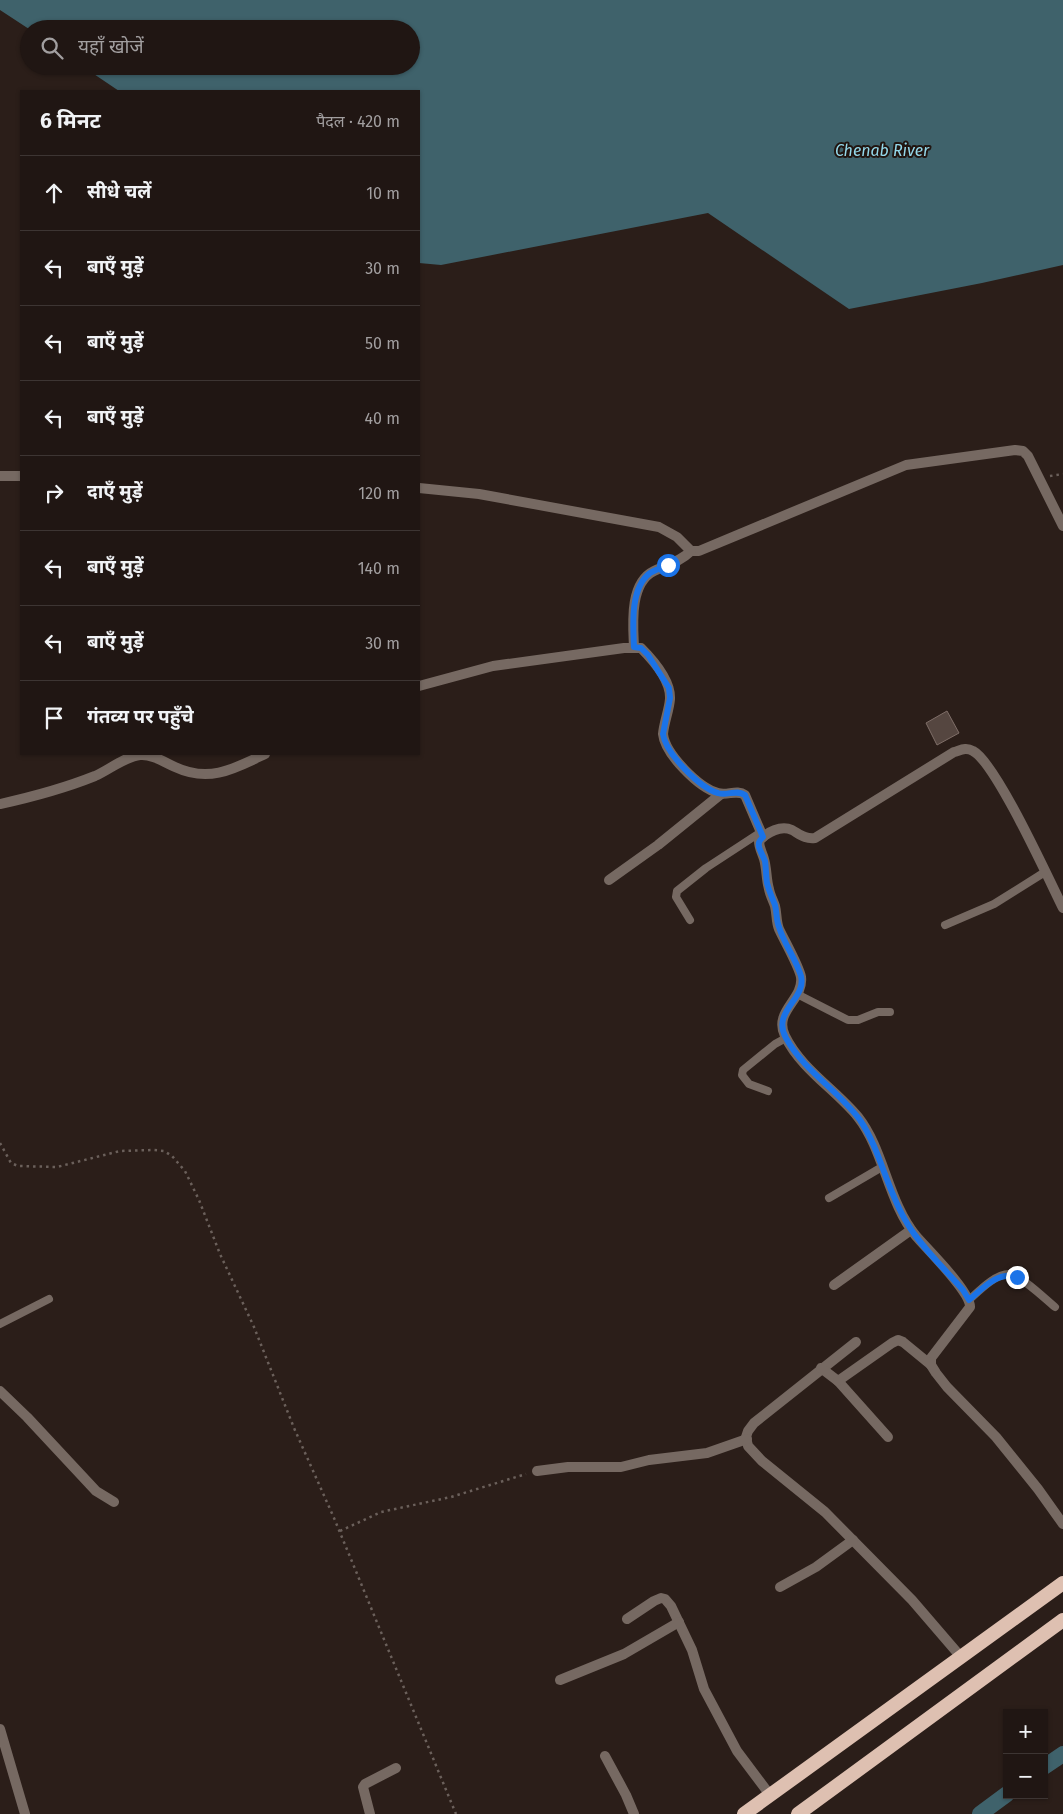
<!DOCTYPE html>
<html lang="hi">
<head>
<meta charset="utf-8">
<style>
	:root { --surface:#201613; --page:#281f1c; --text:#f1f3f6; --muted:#a29fa0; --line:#3d3533 }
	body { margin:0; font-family:"Fira Sans","Noto Sans Devanagari",sans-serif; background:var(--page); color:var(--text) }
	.controls { position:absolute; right:15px; bottom:15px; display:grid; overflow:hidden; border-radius:0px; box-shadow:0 1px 4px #0004 }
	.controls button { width:45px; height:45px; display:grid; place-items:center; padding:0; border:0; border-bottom:1px solid var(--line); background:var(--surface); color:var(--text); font:25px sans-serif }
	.stop { position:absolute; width:15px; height:15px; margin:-11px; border:4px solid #1a73e8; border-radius:50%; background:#fff }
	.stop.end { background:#1a73e8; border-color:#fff; box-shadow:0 1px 5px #0008 }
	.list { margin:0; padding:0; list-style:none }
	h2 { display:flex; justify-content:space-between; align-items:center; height:65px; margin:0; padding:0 20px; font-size:21px }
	h2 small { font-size:16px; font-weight:400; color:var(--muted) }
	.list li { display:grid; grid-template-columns:32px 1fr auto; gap:15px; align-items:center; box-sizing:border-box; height:75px; padding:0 20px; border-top:1px solid var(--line) }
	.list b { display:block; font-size:19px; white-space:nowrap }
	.list em { font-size:16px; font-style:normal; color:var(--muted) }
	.icon { flex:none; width:28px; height:28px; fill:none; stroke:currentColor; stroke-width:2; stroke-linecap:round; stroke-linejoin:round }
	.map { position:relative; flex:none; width:1063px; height:1814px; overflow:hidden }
	.search { position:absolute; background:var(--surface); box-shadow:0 1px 4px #0004; left:20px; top:20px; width:400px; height:55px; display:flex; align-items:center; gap:12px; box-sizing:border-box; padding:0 18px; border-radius:28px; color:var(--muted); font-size:19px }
	.panel { position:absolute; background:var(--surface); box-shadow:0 1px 4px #0004; left:20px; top:90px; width:400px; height:665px; border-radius:0px }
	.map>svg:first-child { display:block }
	.water { fill:#3f626b }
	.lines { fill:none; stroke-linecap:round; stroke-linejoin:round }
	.canal { stroke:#3f626b; stroke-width:16 }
	.building { fill:#554640; stroke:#7f6e68 }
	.path { stroke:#6b605b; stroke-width:2.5; stroke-dasharray:2.5 4; stroke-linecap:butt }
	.service { stroke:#766962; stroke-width:8 }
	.minor { stroke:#766962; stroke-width:10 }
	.trunk { stroke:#dec0b1; stroke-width:14 }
	.route { stroke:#1a73e8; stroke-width:6 }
	.labels { text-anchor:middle; stroke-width:4; stroke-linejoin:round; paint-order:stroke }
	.water-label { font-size:16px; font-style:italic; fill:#94d8ea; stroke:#211510 }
</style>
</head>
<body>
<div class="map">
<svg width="1063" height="1814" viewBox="0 0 1063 1814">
	<rect width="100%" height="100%" fill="#2b1e19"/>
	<polygon class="water" points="0,0 1063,0 1063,265 982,283 849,309 708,213 441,265 419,263 419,91 119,91 82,66 411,66 411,29 29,29 0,10"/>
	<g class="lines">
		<g class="canal">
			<polyline points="1044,1767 1063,1754"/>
			<polyline points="980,1814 1007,1794"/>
		</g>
	</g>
	<polygon class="building" points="947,711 959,733 937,745 926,723"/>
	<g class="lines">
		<g class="path">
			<polyline points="1050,476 1063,474"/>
			<polyline points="0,1143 11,1163 18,1166 57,1167 120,1151 154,1150 164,1151 172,1156 185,1171 199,1200 220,1254 254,1327 294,1428 334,1518 456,1814"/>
			<polyline points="340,1531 381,1512 451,1497 526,1474"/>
		</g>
		<g class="service">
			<polyline points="690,920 676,897 677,891 706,868 761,832"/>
			<polyline points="945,925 994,904 1045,872"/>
			<polyline points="797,994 848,1020 858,1020 878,1012 890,1012"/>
			<polyline points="768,1091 749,1084 742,1075 743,1070 775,1044 786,1038"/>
			<polyline points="829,1198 882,1167"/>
			<path d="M969,1300C979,1291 995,1274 1009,1274C1021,1275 1045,1299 1055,1307"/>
			<polyline points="0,1324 49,1299"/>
		</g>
		<g class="minor">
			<polyline points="0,476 21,476"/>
			<polyline points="419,488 479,494 659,527 677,537 691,551 699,551 906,465 1015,450 1023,451 1028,456 1063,526"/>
			<path d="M634,647C633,625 629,583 654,571C667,565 681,561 691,551"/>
			<path d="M419,686L493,666L624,648H641C653,660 671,680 670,699C669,711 664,722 663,734C665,754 699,788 718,793C727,796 737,789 745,795L763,837"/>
			<path d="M0,804C32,797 65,788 95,776C109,770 124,757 140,755C152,754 164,762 175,767C209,783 234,769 265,754"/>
			<polyline points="609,880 658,845 721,794"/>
			<path d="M1063,908C1049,880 996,763 973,751C966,747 961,750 954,752L815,838C805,839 801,835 792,830C781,825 767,832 759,841C759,848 762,852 764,859C767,869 766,879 769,889C770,895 773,900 775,906C777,914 776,922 779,929C784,940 799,966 801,977C804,1000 773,1011 785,1036C801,1069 836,1090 858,1117C884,1150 888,1202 916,1236C927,1249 971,1292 970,1307L931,1358V1365L936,1373L947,1387L996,1437L1038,1489L1063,1524"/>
			<polyline points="834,1285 911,1230"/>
			<polyline points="856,1342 754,1423 748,1431 746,1437 748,1446 762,1461 825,1512 912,1600 961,1657"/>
			<polyline points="821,1368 838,1381 888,1437"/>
			<polyline points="838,1381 892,1343 898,1340 903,1342 931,1365"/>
			<polyline points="0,1391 27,1417 96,1491 114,1502"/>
			<polyline points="537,1471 568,1467 621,1467 649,1460 707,1453 747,1439"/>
			<polyline points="780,1587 816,1567 853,1540"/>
			<polyline points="627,1619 654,1601 661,1598 665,1599 671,1606 692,1650 704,1689 737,1751 770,1795"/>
			<polyline points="560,1680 624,1654 679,1622"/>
			<polyline points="0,1729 25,1814"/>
			<polyline points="605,1756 626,1795 634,1814"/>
			<polyline points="370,1814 363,1787 365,1784 396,1768"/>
		</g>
		<g class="trunk">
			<polyline points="744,1814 1063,1583"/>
			<polyline points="798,1814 1063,1620"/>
		</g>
	</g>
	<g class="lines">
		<path class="route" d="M668,565C662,568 655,570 650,573C630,588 633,625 634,647L641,648L648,655L669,688L670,698L663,734C666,754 700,788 718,793C727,796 737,789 745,795L763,837C760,840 758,842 759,847C760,851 763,856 765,861C766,868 766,876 767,883C769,891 772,897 775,905C777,912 776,920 779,927C784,944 796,959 801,976C807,999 771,1011 786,1038C804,1071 838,1090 860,1120C881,1151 887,1191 907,1223C921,1247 945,1269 963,1290L969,1300C983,1288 998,1271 1017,1277"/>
	</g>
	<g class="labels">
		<g class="water-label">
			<text x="882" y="156">Chenab River</text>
		</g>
	</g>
</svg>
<div class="controls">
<button>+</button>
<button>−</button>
</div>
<div class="stop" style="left:668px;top:565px"></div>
<div class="stop end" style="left:1017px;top:1277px"></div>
<div class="search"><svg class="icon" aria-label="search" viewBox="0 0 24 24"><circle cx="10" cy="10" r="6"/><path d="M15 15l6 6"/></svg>यहाँ खोजें</div>
<section class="panel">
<h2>6 मिनट<small>पैदल · 420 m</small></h2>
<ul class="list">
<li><svg class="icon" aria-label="ahead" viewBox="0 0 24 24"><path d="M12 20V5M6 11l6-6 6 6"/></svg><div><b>सीधे चलें</b></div><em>10 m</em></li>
<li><svg class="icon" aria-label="left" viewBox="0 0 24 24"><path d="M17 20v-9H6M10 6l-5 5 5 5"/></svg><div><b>बाएँ मुड़ें</b></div><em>30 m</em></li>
<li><svg class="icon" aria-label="left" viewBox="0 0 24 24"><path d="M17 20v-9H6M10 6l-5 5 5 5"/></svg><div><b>बाएँ मुड़ें</b></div><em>50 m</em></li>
<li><svg class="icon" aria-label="left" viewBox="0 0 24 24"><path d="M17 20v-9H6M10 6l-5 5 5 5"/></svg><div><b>बाएँ मुड़ें</b></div><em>40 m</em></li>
<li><svg class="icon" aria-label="right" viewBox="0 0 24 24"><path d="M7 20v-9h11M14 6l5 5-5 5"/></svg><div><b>दाएँ मुड़ें</b></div><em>120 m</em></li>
<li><svg class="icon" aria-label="left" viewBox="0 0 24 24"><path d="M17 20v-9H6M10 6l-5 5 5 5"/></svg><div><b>बाएँ मुड़ें</b></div><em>140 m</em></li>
<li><svg class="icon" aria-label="left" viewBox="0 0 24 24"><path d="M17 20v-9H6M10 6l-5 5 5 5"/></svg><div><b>बाएँ मुड़ें</b></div><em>30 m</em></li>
<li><svg class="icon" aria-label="arrive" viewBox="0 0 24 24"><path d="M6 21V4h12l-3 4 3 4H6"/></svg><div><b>गंतव्य पर पहुँचे</b></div></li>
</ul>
</section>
</div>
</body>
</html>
